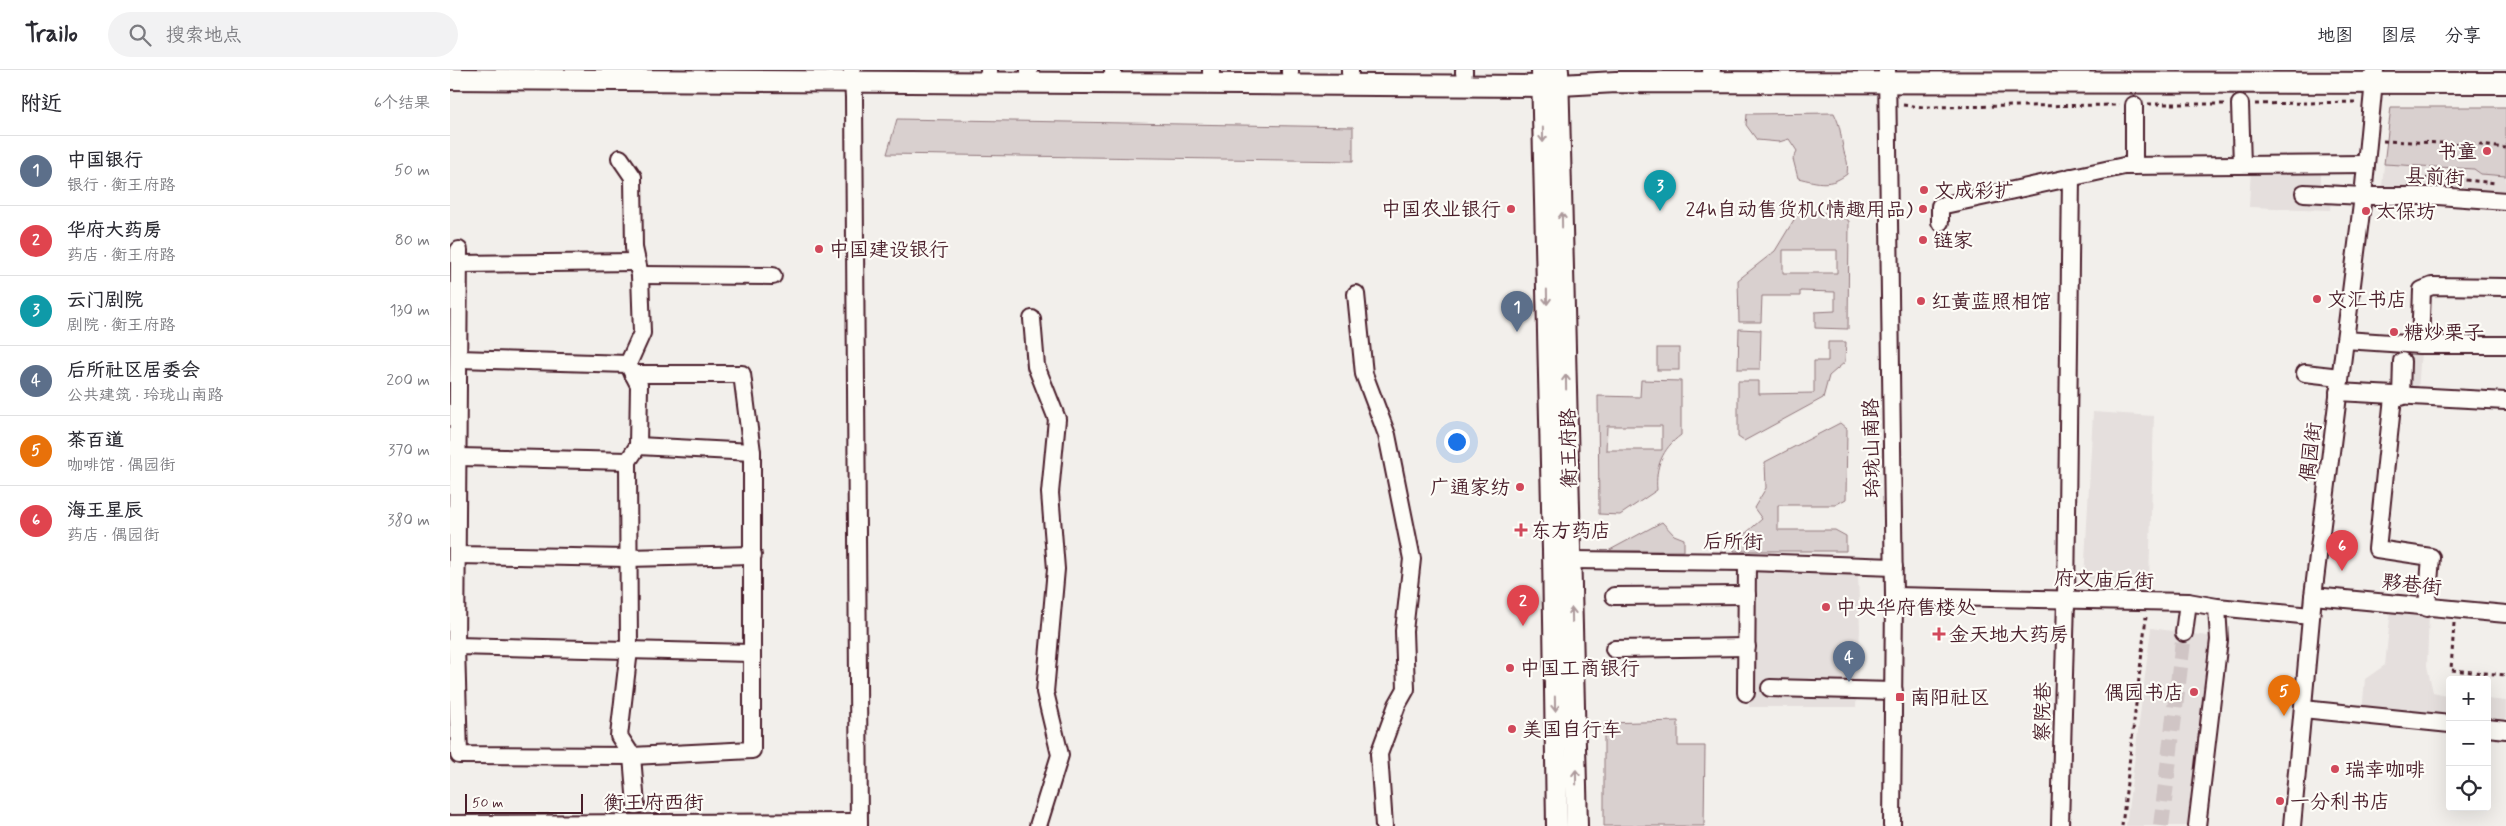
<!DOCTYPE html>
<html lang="zh">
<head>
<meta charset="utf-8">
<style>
	:root { --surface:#fff; --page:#f2f2f3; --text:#2b2b33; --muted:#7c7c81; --line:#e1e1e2; --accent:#d1495b }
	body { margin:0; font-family:Mynerve,"LXGW WenKai TC",sans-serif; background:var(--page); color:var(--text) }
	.controls { position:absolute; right:15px; bottom:15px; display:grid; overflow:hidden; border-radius:5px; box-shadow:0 5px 20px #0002 }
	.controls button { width:45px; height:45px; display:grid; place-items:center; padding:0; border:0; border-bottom:1px solid var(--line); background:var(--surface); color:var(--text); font:25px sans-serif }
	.scale { position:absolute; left:15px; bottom:12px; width:118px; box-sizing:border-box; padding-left:5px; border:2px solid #4a1f2b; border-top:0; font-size:14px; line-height:18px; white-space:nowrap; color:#4a1f2b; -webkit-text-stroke:4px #fdfcf7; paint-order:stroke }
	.you { position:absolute; left:1006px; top:371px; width:18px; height:18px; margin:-12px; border:4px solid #fff; border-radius:50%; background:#1a73e8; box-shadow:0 0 0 8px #1a73e833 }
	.badge { display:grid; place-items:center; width:32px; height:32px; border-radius:50%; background:var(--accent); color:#fff; font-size:16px; font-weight:700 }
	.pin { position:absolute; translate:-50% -41px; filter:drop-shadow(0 1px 2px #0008) }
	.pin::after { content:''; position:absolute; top:26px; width:18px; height:15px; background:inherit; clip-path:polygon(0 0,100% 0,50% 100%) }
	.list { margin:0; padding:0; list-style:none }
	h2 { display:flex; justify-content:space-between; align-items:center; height:65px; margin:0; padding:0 20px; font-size:21px }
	h2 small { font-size:16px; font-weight:400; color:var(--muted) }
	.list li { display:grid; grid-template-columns:32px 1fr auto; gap:15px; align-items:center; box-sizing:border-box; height:70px; padding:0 20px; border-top:1px solid var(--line) }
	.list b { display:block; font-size:19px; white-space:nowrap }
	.list p { margin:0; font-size:16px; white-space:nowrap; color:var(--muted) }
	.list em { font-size:16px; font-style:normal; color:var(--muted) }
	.icon { flex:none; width:28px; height:28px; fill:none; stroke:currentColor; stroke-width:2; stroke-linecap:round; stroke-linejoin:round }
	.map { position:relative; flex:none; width:2056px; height:756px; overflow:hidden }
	header { display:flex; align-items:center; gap:30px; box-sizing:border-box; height:70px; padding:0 25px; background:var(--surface); border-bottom:1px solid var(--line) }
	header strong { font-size:24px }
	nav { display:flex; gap:28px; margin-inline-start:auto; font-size:18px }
	.search { width:350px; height:45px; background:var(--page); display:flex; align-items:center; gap:12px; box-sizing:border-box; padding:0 18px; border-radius:28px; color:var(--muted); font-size:19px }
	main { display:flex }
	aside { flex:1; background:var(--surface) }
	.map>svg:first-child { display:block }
	.built { fill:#e5dfdd }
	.green { fill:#d9d0cf; stroke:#92787d; fill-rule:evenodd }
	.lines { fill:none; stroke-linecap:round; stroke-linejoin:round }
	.minor-tunnel { stroke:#d0c5c5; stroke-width:16; stroke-dasharray:16 8; stroke-linecap:butt }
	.minor-casing { stroke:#4a1f2b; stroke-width:20 }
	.major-casing { stroke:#4a1f2b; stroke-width:24 }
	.path { stroke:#4a1f2b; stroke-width:3; stroke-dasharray:4 4; stroke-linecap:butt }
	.minor { stroke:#fdfcf7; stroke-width:16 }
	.major { stroke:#fdfcf7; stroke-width:20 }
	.oneway { stroke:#ac999b }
	.poi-dot { fill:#d1495b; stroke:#fdfcf7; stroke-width:2 }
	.labels { text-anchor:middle; stroke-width:4.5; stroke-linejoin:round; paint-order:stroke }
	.poi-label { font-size:20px; fill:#4a1f2b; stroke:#fdfcf7; text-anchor:start }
	.street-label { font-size:20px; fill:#4a1f2b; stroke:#fdfcf7 }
</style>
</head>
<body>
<header>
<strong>Trailo</strong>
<div class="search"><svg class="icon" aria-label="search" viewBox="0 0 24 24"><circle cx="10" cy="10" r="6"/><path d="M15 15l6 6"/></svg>搜索地点</div>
<nav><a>地图</a><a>图层</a><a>分享</a></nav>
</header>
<main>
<aside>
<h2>附近<small>6个结果</small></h2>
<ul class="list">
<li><span class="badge" style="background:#5c6f8a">1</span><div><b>中国银行</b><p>银行 · 衡王府路</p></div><em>50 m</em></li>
<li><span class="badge" style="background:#e0444e">2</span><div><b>华府大药房</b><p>药店 · 衡王府路</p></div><em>80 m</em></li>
<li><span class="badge" style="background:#0f9aa8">3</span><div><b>云门剧院</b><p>剧院 · 衡王府路</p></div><em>130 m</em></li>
<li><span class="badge" style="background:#5c6f8a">4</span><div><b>后所社区居委会</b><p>公共建筑 · 玲珑山南路</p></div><em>200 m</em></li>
<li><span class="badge" style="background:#e8710a">5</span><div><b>茶百道</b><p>咖啡馆 · 偶园街</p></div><em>370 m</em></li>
<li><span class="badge" style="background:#e0444e">6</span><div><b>海王星辰</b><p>药店 · 偶园街</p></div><em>380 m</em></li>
</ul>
</aside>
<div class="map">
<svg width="2056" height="756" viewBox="0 0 2056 756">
	<rect width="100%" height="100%" fill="#f2efeb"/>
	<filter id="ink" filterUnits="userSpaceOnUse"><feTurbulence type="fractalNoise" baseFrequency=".02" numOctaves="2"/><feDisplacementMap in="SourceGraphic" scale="10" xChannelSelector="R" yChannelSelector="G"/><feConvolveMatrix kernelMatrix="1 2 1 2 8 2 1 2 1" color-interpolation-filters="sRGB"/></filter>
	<g filter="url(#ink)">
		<g class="built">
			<polygon points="1934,94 2024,99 2031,104 2056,106 2056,122 1932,118"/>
			<polygon points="1801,97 1871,98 1871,115 1882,116 1880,140 1799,137"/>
			<polygon points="1941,278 1971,281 1968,321 1942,319"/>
			<polygon points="1643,342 1704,346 1699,511 1634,509"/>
			<polygon points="1303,502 1408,504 1410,560 1406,637 1299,637"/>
			<polygon points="1941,539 1979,543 1977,596 1983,622 2000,626 2000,663 1911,653 1915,609 1935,595"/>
			<polygon points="1701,558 1764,567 1738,756 1676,756"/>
			<polygon points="2037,629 2056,631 2056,669 2037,667"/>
		</g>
		<g class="green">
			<polygon points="1941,37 2056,37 2056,106 2031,104 2024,99 1934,94"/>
			<path d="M1384,43C1391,57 1390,63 1393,77C1395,90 1399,88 1397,104C1380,117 1369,113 1348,108L1343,89L1347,81L1339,69L1329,72L1307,70L1296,55L1297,44Z"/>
			<polygon points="447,49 903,57 903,91 437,84"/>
			<path d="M1348,143H1385L1399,151L1398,259L1365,258V242L1385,241V222L1350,221V226H1312L1311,252H1289L1288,210L1325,181ZM1333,180H1387V203H1333Z"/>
			<polygon points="1289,259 1311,260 1310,299 1288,299"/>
			<polygon points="1378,272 1396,272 1395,292 1379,306 1373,328 1294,371 1288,367 1288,311 1309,311 1309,324 1364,323 1364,291 1378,291"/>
			<rect x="1207" y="278" width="22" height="22"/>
			<path d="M1191,310L1231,311V365C1212,379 1205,397 1207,420L1170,445L1149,444L1148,326L1190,327ZM1157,356H1212V380H1156Z"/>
			<polygon points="1390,353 1397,359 1396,429 1385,435 1328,435 1328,460 1385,460 1396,466 1396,481 1284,481 1284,468 1296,463 1312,449 1304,438 1316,418 1315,392"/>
			<polygon points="1212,452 1224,465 1234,469 1234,481 1158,481"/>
			<polygon points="1228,651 1228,676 1255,676 1254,756 1154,756 1154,653"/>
		</g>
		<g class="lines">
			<polyline class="minor-tunnel" points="1711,756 1734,563"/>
			<g class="minor-casing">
				<g id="minor">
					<polyline points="402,0 404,27 409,756"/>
					<polyline points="663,0 663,2"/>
					<polyline points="761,0 761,3"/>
					<polyline points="900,0 900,3"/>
					<polyline points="1014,0 1014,3"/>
					<polyline points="1437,0 1444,526 1442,756"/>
					<polyline points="1261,1 1262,0"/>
					<polyline points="539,2 539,0"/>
					<polyline points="579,2 579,0"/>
					<polyline points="840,3 840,0"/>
					<polyline points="1790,34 1792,94"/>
					<polyline points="1684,35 1684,96"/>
					<polyline points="170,88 183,107 184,178 190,205 192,263 178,294 189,315 188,376 178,391 179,580 169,666 182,686 186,735"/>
					<polyline points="1854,123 1913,126 1988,126 2056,131"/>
					<polyline points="1490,152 1490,136 1674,96 1916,94"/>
					<polyline points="9,180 6,576 9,685 182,686 302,680 302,382 292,304 183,304"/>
					<polyline points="10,194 187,192"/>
					<polyline points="190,205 323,206"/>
					<polyline points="906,224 914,304 937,365 962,489 954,561 956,619 947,635 929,684 934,756"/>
					<polyline points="582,249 586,296 607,349 600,423 606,499 595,622 610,685 588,756"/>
					<polyline points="1895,270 1970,275 2056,275"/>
					<polyline points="1970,275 1972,220 1982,216 2056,217"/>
					<polyline points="9,289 178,294"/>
					<polyline points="1855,303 1890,307"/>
					<polyline points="1888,322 2056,331"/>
					<polyline points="1943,327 1927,479 1981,487 1977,538"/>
					<polyline points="1951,327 1952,291"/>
					<polyline points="188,376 302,382"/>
					<polyline points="8,387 178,391"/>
					<polyline points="7,485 178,488 303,485"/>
					<polyline points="1121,490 1297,492 1444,497"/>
					<polyline points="1164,526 1297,525"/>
					<polyline points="1444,526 1738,532 1767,537 1861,546"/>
					<polyline points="1863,526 2056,544"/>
					<polyline points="1734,563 1738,532"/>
					<polyline points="6,576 301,583"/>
					<polyline points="1164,579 1297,577"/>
					<polyline points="1320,618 1444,621"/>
					<polyline points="1296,623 1297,492"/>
					<polyline points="1853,639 2000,654"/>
					<polyline points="2037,658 2056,660"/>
					<polyline points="0,754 409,752"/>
					<polyline points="1610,756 1616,529 1621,107"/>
					<polyline points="1747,756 1769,570 1767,537"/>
					<polyline points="1842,756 1863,526 1913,126 1925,0"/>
				</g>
			</g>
			<g class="major-casing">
				<g id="major">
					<polyline points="1092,0 1103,480 1107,756"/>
					<polyline points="1108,0 1127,756"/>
					<polyline points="0,9 1092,16 1166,12 2056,13"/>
				</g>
			</g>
			<g class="path">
				<polyline points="1698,34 1776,34"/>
				<polyline points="1805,34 1906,32"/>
				<polyline points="1453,35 1473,37 1669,35"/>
				<polyline points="1933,71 2022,74 2056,78"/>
				<polyline points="1976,109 1982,107 2047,113"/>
				<polyline points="2004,553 2001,600 2056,605"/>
				<polyline points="1672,756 1696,547"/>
			</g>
			<use href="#minor" class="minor"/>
			<use href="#major" class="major"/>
		</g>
		<defs><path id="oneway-shaft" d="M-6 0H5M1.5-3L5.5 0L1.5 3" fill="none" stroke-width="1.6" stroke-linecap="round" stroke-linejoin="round" transform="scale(1.25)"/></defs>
		<g class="oneway">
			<use href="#oneway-shaft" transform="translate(1093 65) rotate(89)"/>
			<use href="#oneway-shaft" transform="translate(1112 150) rotate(-91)"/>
			<use href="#oneway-shaft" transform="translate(1097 227) rotate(89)"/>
			<use href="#oneway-shaft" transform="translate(1116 312) rotate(-91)"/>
			<use href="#oneway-shaft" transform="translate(1122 545) rotate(-91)"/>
			<use href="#oneway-shaft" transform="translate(1105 634) rotate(89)"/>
			<use href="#oneway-shaft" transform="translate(1126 707) rotate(-91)"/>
		</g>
	</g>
	<g class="poi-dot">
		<circle cx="2037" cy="81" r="5"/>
		<circle cx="1474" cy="120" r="5"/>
		<circle cx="1061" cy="139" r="5"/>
		<circle cx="1473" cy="139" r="5"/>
		<circle cx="1916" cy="141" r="5"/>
		<circle cx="1473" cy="170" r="5"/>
		<circle cx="369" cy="179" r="5"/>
		<circle cx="1867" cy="229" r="5"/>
		<circle cx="1471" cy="231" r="5"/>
		<circle cx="1944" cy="262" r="5"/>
		<circle cx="1070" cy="417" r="5"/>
		<path d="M1068.5 452.5h5v5h5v5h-5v5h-5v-5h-5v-5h5z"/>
		<circle cx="1376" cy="537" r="5"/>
		<path d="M1486.5 556.5h5v5h5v5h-5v5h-5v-5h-5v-5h5z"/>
		<circle cx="1060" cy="598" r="5"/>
		<circle cx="1744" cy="622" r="5"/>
		<rect x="1445" y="622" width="10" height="10" rx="2.5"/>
		<circle cx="1062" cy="659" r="5"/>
		<circle cx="1885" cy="699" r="5"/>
		<circle cx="1830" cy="731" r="5"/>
	</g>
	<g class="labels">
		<g class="poi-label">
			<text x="2027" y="88" text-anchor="end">书童</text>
			<text x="1484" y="127">文成彩扩</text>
			<text x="1051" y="146" text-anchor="end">中国农业银行</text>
			<text x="1463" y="146" text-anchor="end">24h自动售货机(情趣用品)</text>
			<text x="1926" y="148">太保坊</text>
			<text x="1483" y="177">链家</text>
			<text x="379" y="186">中国建设银行</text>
			<text x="1877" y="236">文汇书店</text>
			<text x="1481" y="238">红黄蓝照相馆</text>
			<text x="1954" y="269">糖炒栗子</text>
			<text x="1060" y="424" text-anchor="end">广通家纺</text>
			<text x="1081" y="467">东方药店</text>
			<text x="1386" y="544">中央华府售楼处</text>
			<text x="1499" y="571">金天地大药房</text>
			<text x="1070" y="605">中国工商银行</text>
			<text x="1734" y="629" text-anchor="end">偶园书店</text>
			<text x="1460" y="634">南阳社区</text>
			<text x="1072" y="666">美国自行车</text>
			<text x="1895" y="706">瑞幸咖啡</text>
			<text x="1840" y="738">一分利书店</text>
		</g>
		<g class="street-label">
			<text transform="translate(1985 106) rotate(3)" y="7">县前街</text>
			<text transform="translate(1118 378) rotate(-91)" y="7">衡王府路</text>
			<text transform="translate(1421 378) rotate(-91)" y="7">玲珑山南路</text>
			<text transform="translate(1860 382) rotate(-83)" y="7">偶园街</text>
			<text transform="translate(1283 471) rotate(1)" y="7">后所街</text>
			<text transform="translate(1654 509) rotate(2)" y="7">府文庙后街</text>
			<text transform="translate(1962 514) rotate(6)" y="7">夥巷街</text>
			<text transform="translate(1592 642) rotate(-89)" y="7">察院巷</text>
			<text x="204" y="739">衡王府西街</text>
		</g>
	</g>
</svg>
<div class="controls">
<button>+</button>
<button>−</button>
<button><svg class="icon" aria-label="locate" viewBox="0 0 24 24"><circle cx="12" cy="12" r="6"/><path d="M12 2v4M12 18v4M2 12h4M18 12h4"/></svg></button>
</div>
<div class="scale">50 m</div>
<div class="you"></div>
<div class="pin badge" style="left:1067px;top:262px;background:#5c6f8a">1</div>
<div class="pin badge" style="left:1073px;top:556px;background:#e0444e">2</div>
<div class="pin badge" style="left:1210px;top:141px;background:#0f9aa8">3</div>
<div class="pin badge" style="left:1399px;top:612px;background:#5c6f8a">4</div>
<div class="pin badge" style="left:1834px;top:646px;background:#e8710a">5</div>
<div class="pin badge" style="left:1892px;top:501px;background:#e0444e">6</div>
</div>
</main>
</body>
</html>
